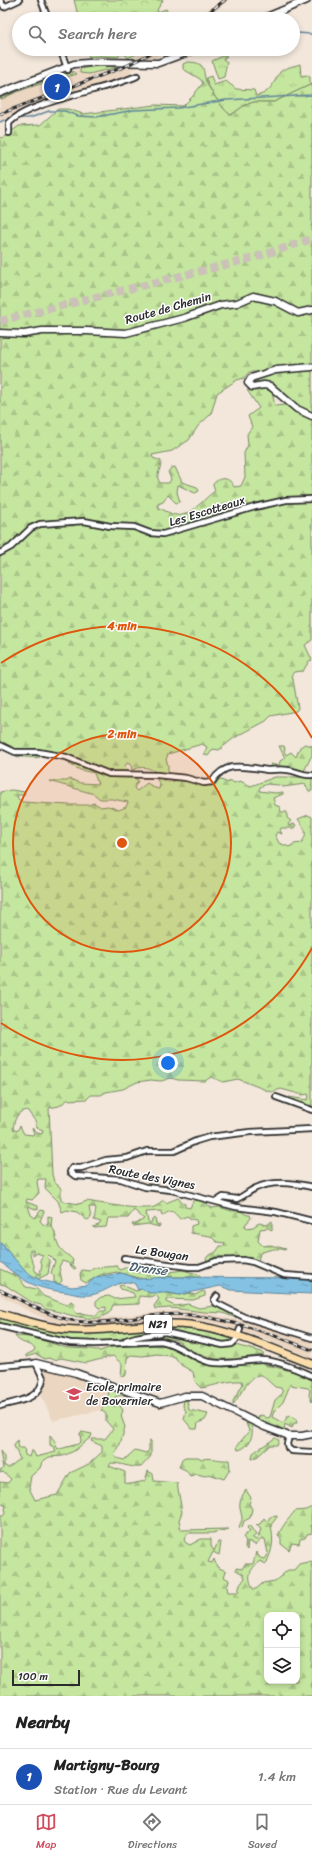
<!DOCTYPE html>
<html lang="en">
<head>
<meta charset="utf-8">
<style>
	:root { --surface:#fff; --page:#f2f2f2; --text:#222; --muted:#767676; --line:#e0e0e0; --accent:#d1495b }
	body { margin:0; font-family:Sriracha,sans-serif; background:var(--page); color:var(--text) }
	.controls { position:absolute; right:12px; bottom:12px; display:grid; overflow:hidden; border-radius:8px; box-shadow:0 2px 6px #0003 }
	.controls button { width:36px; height:36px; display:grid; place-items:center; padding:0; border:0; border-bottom:1px solid var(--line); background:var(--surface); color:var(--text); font:20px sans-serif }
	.scale { position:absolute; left:12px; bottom:10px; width:68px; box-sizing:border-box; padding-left:4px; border:2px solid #2b2b2b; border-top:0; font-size:11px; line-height:14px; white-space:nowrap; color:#2b2b2b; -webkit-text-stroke:3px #fff; paint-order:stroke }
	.you { position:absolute; left:168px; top:1063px; width:14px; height:14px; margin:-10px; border:3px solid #fff; border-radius:50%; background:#1a73e8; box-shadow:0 0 0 6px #1a73e833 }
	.badge { display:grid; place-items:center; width:26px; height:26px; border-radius:50%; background:var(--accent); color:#fff; font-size:13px; font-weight:700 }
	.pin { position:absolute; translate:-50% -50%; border:2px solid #fff; box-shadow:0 1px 4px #0006 }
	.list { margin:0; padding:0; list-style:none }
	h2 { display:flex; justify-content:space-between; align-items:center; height:52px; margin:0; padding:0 16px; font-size:17px }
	h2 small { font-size:13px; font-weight:400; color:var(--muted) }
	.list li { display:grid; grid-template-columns:26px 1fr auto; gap:12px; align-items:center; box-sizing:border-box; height:56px; padding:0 16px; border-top:1px solid var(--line) }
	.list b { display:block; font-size:15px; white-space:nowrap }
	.list p { margin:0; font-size:13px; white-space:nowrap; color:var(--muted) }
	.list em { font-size:13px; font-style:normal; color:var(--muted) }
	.icon { flex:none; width:22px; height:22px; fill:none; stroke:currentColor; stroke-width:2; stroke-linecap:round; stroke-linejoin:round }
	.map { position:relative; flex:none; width:312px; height:1696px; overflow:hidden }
	.search { position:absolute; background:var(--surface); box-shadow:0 2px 6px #0003; left:12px; right:12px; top:12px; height:44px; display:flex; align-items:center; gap:10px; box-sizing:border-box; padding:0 14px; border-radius:22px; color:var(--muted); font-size:15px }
	.sheet { height:108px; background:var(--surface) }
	nav { display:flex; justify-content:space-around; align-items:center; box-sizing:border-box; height:56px; border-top:1px solid var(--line); background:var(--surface); font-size:11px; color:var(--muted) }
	nav a { display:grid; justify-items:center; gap:2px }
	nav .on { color:var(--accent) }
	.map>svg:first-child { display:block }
	.built { fill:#ebd6c2 }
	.grass { fill:url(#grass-tufts); stroke:#788865 }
	.forest { fill:url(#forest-firs); stroke:#788865; fill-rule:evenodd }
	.park { fill:url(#park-crowns); stroke:#788865 }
	.water { fill:url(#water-ripples); stroke:#60869a }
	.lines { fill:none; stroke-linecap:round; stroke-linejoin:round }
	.stream { stroke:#60869a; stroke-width:1.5 }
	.street-tunnel { stroke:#cbc1b8; stroke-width:4.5; stroke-dasharray:4.5 2; stroke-linecap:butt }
	.highway-tunnel { stroke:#cbc1b8; stroke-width:8; stroke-dasharray:8 4; stroke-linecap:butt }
	.street-casing { stroke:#2b2b2b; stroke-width:8 }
	.secondary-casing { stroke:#2b2b2b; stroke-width:9 }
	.primary-casing { stroke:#2b2b2b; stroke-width:10 }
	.street { stroke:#fff; stroke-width:4.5 }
	.secondary { stroke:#fff; stroke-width:6 }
	.primary { stroke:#faddab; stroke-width:7 }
	.rail-casing { stroke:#2b2b2b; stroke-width:3 }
	.rail { stroke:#fff; stroke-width:1.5; stroke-dasharray:4.5; stroke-linecap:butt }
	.ring { fill:none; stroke:#df570e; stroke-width:2 }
	.labels { text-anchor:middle; stroke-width:3; stroke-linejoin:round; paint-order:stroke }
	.shield { fill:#fff; stroke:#6b6b6b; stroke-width:1 }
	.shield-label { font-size:11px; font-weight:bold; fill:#2b2b2b }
	.street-label { font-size:12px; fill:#2b2b2b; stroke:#fff }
	.poi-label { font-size:12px; fill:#2b2b2b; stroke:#fff; text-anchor:start }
	.water-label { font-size:13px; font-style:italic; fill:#4a606c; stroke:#fff }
	.centre { fill:#df570e; stroke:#fff; stroke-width:2 }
	.ring-label { font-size:12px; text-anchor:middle; font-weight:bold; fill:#df570e; stroke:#fff; stroke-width:3; stroke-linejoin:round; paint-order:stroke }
</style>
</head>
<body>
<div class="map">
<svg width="312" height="1696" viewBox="0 0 312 1696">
	<defs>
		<pattern id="grass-tufts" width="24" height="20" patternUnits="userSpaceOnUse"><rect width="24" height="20" fill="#c5e69f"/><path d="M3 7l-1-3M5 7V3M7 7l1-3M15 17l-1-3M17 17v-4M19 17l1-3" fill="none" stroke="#a9c589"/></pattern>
		<pattern id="forest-firs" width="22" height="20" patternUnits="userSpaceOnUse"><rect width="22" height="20" fill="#c5e69f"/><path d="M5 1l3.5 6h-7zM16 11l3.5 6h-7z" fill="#a9c589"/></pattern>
		<pattern id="park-crowns" width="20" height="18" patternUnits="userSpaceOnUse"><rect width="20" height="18" fill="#c5e69f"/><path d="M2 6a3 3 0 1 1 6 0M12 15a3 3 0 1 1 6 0" fill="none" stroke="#a9c589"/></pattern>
		<pattern id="water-ripples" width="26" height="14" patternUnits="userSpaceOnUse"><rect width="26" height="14" fill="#84c2e4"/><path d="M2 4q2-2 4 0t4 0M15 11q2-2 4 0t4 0" fill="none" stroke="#6c9eb9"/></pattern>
	</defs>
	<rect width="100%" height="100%" fill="#f3e7db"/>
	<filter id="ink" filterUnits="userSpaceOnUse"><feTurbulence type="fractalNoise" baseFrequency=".025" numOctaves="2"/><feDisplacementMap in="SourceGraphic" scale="8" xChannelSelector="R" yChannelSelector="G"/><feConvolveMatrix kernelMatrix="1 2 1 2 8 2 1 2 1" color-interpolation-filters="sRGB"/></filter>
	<g filter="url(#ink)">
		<g class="built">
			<polygon points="221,0 229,0 205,19 195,19"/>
			<polygon points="153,49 168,49 157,57 131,70 132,77 45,103 0,120 0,97 88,66 110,67"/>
			<polygon points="0,1289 36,1307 64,1318 86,1320 160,1312 181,1311 207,1313 248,1323 290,1328 312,1335 312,1359 266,1339 222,1325 189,1319 168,1317 167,1319 154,1319 96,1326 57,1324 32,1313 0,1295"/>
			<polygon points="42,1367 56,1372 78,1374 112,1387 108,1389 106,1405 101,1410 53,1421 40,1393 46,1378"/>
		</g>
		<g class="grass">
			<polygon points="225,55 227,56 223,59 227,62 224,77 218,79 212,61"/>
			<path d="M300,64L301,76L307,75L310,77V85L274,102H254L245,105L231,115C223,111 207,86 206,78L211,76L214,85L226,81L236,89L254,90L256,96C271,93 273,83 280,72C283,68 295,66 300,64Z"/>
			<polygon points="96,66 118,67 89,74 80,73 80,69"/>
			<path d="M73,71L77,74C51,82 26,86 2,99L0,98L62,74L68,73L72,75Z"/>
			<path d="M0,1318L49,1331L73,1334L179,1328L203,1331L234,1339L232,1342C209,1344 188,1330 169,1331C145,1333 123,1340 99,1342C65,1344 32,1332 0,1324Z"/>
		</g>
		<g class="forest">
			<path d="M187,62C209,62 201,71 207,84C211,91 224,112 231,115L245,105L254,102H274L312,84V640L305,645L312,660L309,661L303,671L294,672L292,674L298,708L296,711L271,716L266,721L234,738L219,750L213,749L208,756L204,754L207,747L202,744L168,754L166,760L168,765V773C153,776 151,762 132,770L131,765L127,763L125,766L129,777L137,779L138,781L134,788L137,791L147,783L155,788L159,789L160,784L157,780L158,777L168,782L184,779L211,786L216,784L219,779L228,783L230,780L234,783L240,781L251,786L275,777H312V791H309L305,784L283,787L279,785L267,784L260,787L259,791L276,793L283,792V794L273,798L275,805L280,807L281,812H287V818L291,821L288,824L289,826L294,824L296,825L294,828H281L280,830L282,834L277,832L275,835L279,843L289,847L294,844L301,843C310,833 303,827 298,819L308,815L312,817V1107L289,1100V1097L307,1100L309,1097L308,1094L303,1095L281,1089L271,1092L238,1079L223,1082L211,1077L205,1081L178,1080L171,1078L161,1081L151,1080L137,1082L123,1089L106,1092L101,1095H91L87,1099L67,1100L59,1106L49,1108L52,1174L54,1182L61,1188V1201L79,1204L87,1201C97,1203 146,1211 154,1207C158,1206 159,1202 164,1200L166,1203L178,1198L185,1204V1207L190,1208L193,1201C201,1197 206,1204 212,1208L219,1207L232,1211L239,1210L247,1215H250L251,1218L245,1225L247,1228L253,1227L259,1223L267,1225L272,1221V1230L268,1228L260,1229L258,1241L263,1246L270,1245L286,1249L285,1250C277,1247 268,1250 260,1253L258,1261L218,1256L208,1261L206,1259L208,1256L216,1252L220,1246H224L225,1243L217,1242L210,1236L191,1233V1226L197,1224L196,1220L191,1219L187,1216L180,1219C172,1210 172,1209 162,1216L161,1211L146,1212L148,1222L151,1223L152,1220L155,1218L156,1224L160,1225L159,1227L148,1224L133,1226L132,1224H136L144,1219L134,1210L128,1218H108L106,1227L94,1228L93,1227L99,1225L101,1222L94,1220L96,1209L95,1207H89L91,1218L87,1220L77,1212L67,1210L62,1212L58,1201L45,1188L46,1179H38L37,1182L39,1193L32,1200L27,1199L26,1202L38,1206V1210L28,1206L31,1215L35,1218L41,1210L44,1211L40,1221L44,1225L48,1224V1216L52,1217L51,1226C56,1231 55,1237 58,1244C61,1252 68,1254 73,1260L72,1264L76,1268L74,1269L68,1263L62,1261L59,1267L62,1281L59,1284L54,1282V1276L51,1273L55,1261L49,1255L47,1257L50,1262L48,1274L38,1279L22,1269L0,1242V792L11,790L25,792L24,795H17L18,799L23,802L68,805H88L94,803L101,807L108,806L119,810L126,807L128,802L112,799H100L94,794L49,781H67L70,779L80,783L98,784L94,773L80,770L69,764L71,758L41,752L40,757C32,759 26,756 17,757L12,747L3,745L0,752V138L4,137L19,126L40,125L58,109H68L83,114L155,105L183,106L192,97L203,83L200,79L183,69V64ZM265,368L269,369L271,375L256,379L255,382C277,378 273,387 289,397L291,408L285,405L275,406L272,392L265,389L256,391L247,390L259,408L248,416L252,427L247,434L248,445L244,453L245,477L241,486L234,487C230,477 220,476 213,484L215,491C204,498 190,518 176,515C170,514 165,510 158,508V504L163,502L168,495L176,503L180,502L177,492L178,485L195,493L199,491L197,487L182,482L175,467L171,468L168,472L171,479L169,483H160C154,475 162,469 161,461L153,458L152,455L172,451L189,440L198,426L211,414L217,393L237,380L244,378L249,372H261ZM27,1110L36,1122V1127L43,1130L42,1134L37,1133L32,1128L34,1133L33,1135L24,1134L20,1126L17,1131L13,1129C14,1120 17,1111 27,1110ZM30,1250H33V1255L36,1253L43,1255L40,1260L42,1264L40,1274L35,1271C35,1264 29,1257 30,1250Z"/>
			<path d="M305,744L312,746V755L304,771C298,773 295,769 289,768C282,767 276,770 270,766L271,764L279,766L280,761L285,758L279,746H284L285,749L284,751L286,755L291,752L296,757L300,747Z"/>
			<polygon points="117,1266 120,1270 127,1267 133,1268 136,1273 147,1271 154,1274 183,1270 198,1274 202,1277 167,1277 147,1280 117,1272 100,1275 86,1283 81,1280 80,1274 82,1270 90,1271 94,1268"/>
			<path d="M0,1269L18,1277L26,1287L37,1289L43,1296L67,1305L71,1301L75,1304L74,1310L77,1314C85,1312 90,1316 97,1315L99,1311H106V1307L99,1308L96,1305V1301L101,1297L109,1296L115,1299L135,1297L133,1293L121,1289L119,1286L122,1285L136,1291L142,1289L179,1295L189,1293L195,1295L203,1291L205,1292V1296L193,1300L169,1299L166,1300V1302L175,1306L188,1304L199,1308L214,1306L234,1314L236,1318L223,1313L204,1312L170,1308L155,1309L154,1306L159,1299L156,1295L150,1297L139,1296V1304L113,1305L110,1312C95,1327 62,1311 45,1309L41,1305L33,1303L5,1285L0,1284Z"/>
			<polygon points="163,1333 182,1338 191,1343 197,1342 226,1347 235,1345 262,1352 264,1355 234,1359 216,1359 192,1351 176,1340 161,1337 160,1336"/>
			<path d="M15,1336L31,1337L67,1348L92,1349L100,1351L112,1347L166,1345L178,1348L187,1356H191L201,1362L224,1367L259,1363L295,1372L312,1379V1402L309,1395L310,1390L308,1388L290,1385L283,1402L274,1411L272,1417L283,1423L289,1415L296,1419L297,1423H294L292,1428L285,1424L284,1430L277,1426L274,1428L258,1421V1416L262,1415L267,1418L270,1417L275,1400L283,1393L281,1388L275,1387L262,1375C250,1373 239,1397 233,1405V1401L243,1384L242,1381C228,1380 215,1386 201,1388L195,1382L193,1372L181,1365L175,1357L157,1354L143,1356L131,1355L127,1358L126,1375L124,1377L121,1376L122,1364L113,1356L86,1363L61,1358L54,1360L48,1358L45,1359L36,1354L26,1357V1355L34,1351L35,1349C28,1342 20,1344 15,1336Z"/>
			<path d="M110,1387L122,1393L136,1395L138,1399L137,1405L130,1403V1401L137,1402V1399C132,1395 121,1394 115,1397L118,1403L123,1410L121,1416L125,1427C123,1434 119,1451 114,1455L116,1458L124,1460L135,1450L146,1453L149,1450V1440L151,1441V1456L141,1467C130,1468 122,1463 111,1463L109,1466L125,1472V1483L131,1484L145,1481L148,1471L153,1474L154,1481L177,1483L182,1512L179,1520L181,1530L229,1529L212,1533H188L184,1540L186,1543L190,1545L201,1539H211V1546L214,1551L218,1542H221L219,1555L213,1552L208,1562L212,1563L214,1559L217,1567L226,1571L224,1577L229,1580L227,1588L228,1592H238L240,1585L245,1578L243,1574L236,1570V1568L242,1569L245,1564H253L256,1552L260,1558L264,1559L268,1553L265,1539H262L255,1545L248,1541L247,1550L245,1547L246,1541L243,1537L250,1531L247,1528L249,1525L256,1535L252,1538L257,1540L261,1529L256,1525L260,1524L264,1518L267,1522L270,1517L277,1516V1517L271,1525C274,1543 273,1548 266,1564L260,1561C249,1570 247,1576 253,1589H256L263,1583L275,1581L288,1570H294L299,1564L312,1561V1696H0V1516H3L6,1512L5,1509L6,1506L0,1503V1482L8,1483L11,1479L3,1472L0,1473V1471L3,1469L0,1451L4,1457V1465L8,1468L20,1459L14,1446L17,1440L19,1448H24L25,1455L29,1457L31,1451H33L36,1457L56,1452L54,1447L50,1445V1435L54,1440L57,1448L60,1449L78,1444L81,1441L80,1433L82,1432L92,1434L91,1437L74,1451L63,1456L49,1457L42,1462L40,1468L31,1476L29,1488L35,1500L57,1495L70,1473L89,1464L102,1452V1446L91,1441L92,1439H105L113,1429L106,1421V1414L101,1410L106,1405ZM267,1615H297V1681H267Z"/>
			<polygon points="184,1399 187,1401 189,1410 208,1414 205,1420 198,1423 197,1429 192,1429 184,1419 186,1411 183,1406"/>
			<path d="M246,1423L251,1424C255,1435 249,1448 238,1450L237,1446L249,1431Z"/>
			<polygon points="275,1438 279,1440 277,1445 270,1445 258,1456 252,1459 253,1453"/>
			<path d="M185,1457H198L202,1459C212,1457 219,1461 229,1460L230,1469L224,1479L209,1474L205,1476L197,1474L190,1476L186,1470L179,1467L182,1459Z"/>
			<path d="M246,1490L251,1498L249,1504L252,1509L250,1518L244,1521L242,1527L239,1528C239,1524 243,1521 242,1517C239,1505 238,1501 246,1490Z"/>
			<path d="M310,1508H312L311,1517L312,1533L307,1534L305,1538L300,1539L299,1544L292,1543L289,1550L281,1544V1539L278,1536C280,1529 290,1517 295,1511L306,1510Z"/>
		</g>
		<g class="park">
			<polygon points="74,0 163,0 157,10 158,12 166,9 171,19 79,19"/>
			<polygon points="87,49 147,49 128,58 125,54 121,54 118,57 100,56 89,57"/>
		</g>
		<path class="water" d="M0,1242L26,1272L40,1280L72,1287L87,1285L96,1277L122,1273L139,1279L167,1277L300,1278L312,1279V1294L248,1291L231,1290L220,1286L179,1295L170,1293H150L142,1289L138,1290L135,1284C122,1277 108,1291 95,1294C84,1297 75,1294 65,1292C36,1289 21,1281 0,1261Z"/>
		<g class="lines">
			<g class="stream">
				<polyline points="296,33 312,34"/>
				<polyline points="21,118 30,118 49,111 65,111 78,116 96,117 134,110 178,108 226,100 312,95"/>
				<polyline points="0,122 4,120"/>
			</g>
			<polyline class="street-tunnel" points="240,1329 242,1322"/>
			<polyline class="highway-tunnel" points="0,321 253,258 312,239"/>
			<g class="street-casing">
				<g id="street">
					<polyline points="0,0 4,7 19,0"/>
					<polyline points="41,0 48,19"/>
					<polyline points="60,49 68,70"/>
					<path d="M9,133V123C29,101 106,90 137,76"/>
					<polyline points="0,553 11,547 31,528 40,524 84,521 110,526 134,527 150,533 163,534 255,507 286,500 312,499"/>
					<path d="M0,745L15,752H38L66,757L109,774L157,775L186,778L204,783L212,782C225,760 245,767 267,770C274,770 281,769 288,770C297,771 303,776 312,775"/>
					<polyline points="276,1097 312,1110"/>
					<polyline points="312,1129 250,1132 209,1137 196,1141 174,1151 147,1151 127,1158 106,1160 81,1168 72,1168 70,1172 75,1176 121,1179 145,1187 171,1190 236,1207 276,1212 312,1221"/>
					<path d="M217,1201L223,1197L237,1199C244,1196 249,1191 256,1188C273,1180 295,1183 312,1187"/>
					<polyline points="124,1258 189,1267 199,1267 216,1261 243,1260 253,1262 284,1275 312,1277"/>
					<polyline points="217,1296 214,1300 216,1303 244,1317 312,1338"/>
					<path d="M0,1326L70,1343L95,1344L161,1341C179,1344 192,1358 209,1362C227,1366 244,1360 262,1360C275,1360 299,1370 312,1376"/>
					<polyline points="239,1332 240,1329"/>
					<polyline points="126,1340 136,1337 165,1332 223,1345 232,1344 236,1340"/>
					<path d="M0,1366L36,1363L43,1378C41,1400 17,1401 0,1406"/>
					<polyline points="289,1436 287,1444 288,1448 292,1451 312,1452"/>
				</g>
			</g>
			<g class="secondary-casing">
				<g id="secondary">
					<polyline points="262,19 307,0"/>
					<polyline points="0,93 74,64 101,62 158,63 197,49"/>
					<polyline points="0,333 24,334 42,331 87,331 126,333 184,318 221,305 237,303 253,296 275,301 298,313 312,310"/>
					<polyline points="312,367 276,370 251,378 248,383 252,387 264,385 270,386 297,409 312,416"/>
					<polyline points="36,1363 76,1373 160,1403 185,1396 202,1396 265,1427 289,1436 302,1436 312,1434"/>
				</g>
			</g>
			<g class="primary-casing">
				<path id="primary" d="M0,1314C27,1321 53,1330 80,1330C117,1331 153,1321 190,1325C232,1330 272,1349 312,1364"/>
			</g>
			<use href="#street" class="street"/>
			<use href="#secondary" class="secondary"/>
			<use href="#primary" class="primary"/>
			<g class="rail-casing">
				<g id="rail">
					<polyline points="200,19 225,0"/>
					<polyline points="0,114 126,66 159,49"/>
					<path d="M0,1290C28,1303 53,1320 85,1322C120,1324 155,1311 190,1315C235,1320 271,1334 312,1350"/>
				</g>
			</g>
			<use href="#rail" class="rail"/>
		</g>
	</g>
	<circle cx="122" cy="843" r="109" fill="#df570e" fill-opacity=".12"/>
	<g class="ring">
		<circle cx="122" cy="843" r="109"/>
		<path d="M312 948A217 217 0 0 1 1 1023M1 663A217 217 0 0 1 312 738"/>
	</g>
	<defs>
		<g id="school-bare" transform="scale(1.2)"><path d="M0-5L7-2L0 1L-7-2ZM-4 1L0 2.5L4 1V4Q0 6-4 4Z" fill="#d1495b" stroke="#fff" stroke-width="2.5" paint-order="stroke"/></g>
	</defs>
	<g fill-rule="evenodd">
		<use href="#school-bare" x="74" y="1394"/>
	</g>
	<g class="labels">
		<rect class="shield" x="144" y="1315" width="28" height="18" rx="3"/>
		<g class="shield-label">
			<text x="158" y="1328">N21</text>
		</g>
		<g class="street-label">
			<text transform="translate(168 308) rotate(-16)" y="4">Route de Chemin</text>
			<text transform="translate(207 511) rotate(-17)" y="4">Les Escotteaux</text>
			<text transform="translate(152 1177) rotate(11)" y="4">Route des Vignes</text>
			<text transform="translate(162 1253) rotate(8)" y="4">Le Bougan</text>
		</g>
		<g class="poi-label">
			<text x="86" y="1391">Ecole primaire<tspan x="86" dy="14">de Bovernier</tspan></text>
		</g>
		<g class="water-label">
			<text transform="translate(148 1268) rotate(7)" y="5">Dranse</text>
		</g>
	</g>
	<circle cx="122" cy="843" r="6" class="centre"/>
	<g class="ring-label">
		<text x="122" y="630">4 min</text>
		<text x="122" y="738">2 min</text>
	</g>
</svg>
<div class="controls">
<button><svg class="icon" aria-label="locate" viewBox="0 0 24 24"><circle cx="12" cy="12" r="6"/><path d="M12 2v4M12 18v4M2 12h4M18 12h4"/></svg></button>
<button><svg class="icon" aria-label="layers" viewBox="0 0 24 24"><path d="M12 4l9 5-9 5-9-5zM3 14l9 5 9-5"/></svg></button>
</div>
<div class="scale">100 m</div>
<div class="you"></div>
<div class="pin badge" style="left:57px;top:87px;background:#1a4fb4">1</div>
<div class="search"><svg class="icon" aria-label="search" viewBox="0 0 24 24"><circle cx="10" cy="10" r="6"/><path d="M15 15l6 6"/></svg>Search here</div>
</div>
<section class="sheet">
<h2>Nearby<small></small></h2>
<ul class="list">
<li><span class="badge" style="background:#1a4fb4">1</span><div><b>Martigny-Bourg</b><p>Station · Rue du Levant</p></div><em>1.4 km</em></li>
</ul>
</section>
<nav>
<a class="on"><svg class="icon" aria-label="map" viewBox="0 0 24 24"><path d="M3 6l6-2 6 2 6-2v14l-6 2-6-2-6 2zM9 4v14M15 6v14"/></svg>Map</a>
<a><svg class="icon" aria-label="directions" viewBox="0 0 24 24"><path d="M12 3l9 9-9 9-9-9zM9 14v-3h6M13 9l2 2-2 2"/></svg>Directions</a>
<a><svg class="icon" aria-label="saved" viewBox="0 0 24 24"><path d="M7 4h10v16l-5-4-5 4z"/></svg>Saved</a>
</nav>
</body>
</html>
